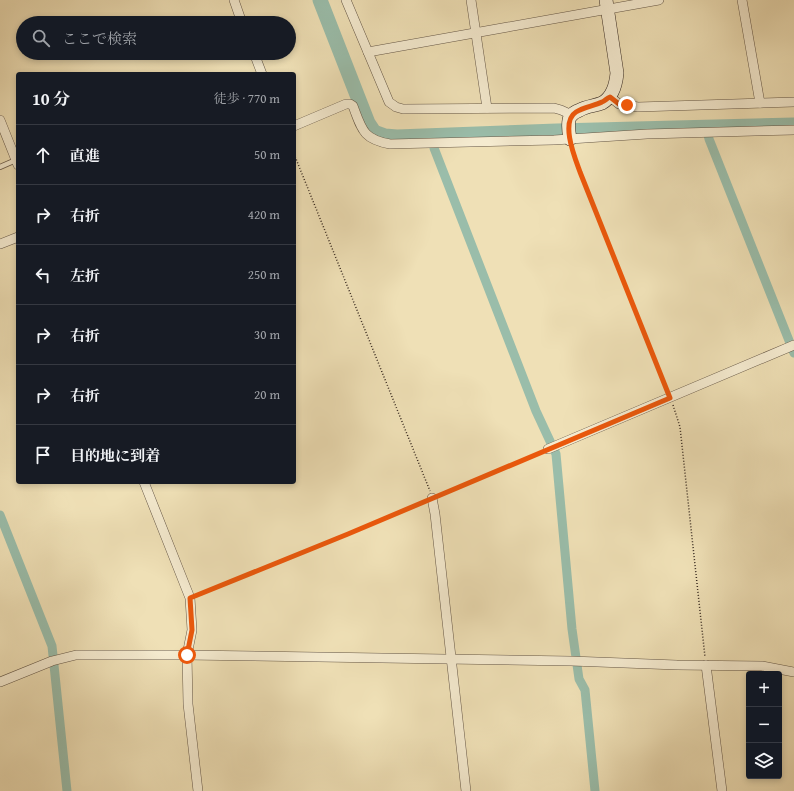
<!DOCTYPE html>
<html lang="ja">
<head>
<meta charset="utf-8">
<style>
	:root { --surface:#171b24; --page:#20242c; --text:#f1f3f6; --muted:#9ea1a6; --line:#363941 }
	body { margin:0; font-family:"Gentium Book Plus","Noto Serif JP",serif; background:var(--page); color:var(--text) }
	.controls { position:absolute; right:12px; bottom:12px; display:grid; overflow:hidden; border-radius:4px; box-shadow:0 2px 6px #0003 }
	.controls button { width:36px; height:36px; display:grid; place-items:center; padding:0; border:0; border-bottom:1px solid var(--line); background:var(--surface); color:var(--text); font:20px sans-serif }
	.stop { position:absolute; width:12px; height:12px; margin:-9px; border:3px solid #ea580c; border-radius:50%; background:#fff }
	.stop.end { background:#ea580c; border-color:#fff; box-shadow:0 1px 4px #0008 }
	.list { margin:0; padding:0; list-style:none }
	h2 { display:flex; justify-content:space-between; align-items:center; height:52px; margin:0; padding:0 16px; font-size:17px }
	h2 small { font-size:13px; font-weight:400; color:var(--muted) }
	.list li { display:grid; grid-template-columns:26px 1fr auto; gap:12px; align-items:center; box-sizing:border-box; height:60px; padding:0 16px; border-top:1px solid var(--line) }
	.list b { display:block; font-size:15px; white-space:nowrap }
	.list em { font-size:13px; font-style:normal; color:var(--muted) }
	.icon { flex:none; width:22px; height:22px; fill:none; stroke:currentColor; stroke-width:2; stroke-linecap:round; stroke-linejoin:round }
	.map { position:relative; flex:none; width:794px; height:791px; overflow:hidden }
	.search { position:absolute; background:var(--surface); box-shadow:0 2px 6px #0003; left:16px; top:16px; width:280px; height:44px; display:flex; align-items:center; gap:10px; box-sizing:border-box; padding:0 14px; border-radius:22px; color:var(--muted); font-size:15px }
	.panel { position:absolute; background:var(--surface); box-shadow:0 2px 6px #0003; left:16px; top:72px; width:280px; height:412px; border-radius:4px }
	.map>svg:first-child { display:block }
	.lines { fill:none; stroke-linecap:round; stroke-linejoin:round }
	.canal { stroke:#9abdaa; stroke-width:9 }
	.river { stroke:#9abdaa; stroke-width:15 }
	.lane-casing { stroke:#645646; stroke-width:6 }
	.street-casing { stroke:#645646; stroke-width:10 }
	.secondary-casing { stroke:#352820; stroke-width:14 }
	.path { stroke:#352820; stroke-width:1.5; stroke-dasharray:1 2; stroke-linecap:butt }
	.lane { stroke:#f5ebd0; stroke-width:4.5 }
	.street { stroke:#f5ebd0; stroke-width:9 }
	.secondary { stroke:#f5ebd0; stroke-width:13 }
	.route { stroke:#ea580c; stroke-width:5 }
</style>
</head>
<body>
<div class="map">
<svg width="794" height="791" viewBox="0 0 794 791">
	<rect width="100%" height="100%" fill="#efe0b6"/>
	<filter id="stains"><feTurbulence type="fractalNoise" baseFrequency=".005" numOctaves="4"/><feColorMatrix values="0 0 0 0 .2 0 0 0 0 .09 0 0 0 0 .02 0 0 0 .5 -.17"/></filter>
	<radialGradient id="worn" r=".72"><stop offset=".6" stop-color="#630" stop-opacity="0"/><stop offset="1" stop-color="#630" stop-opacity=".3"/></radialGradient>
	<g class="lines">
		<g class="canal">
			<polyline points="706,127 709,139 794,353"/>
			<polyline points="434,148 536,411 556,454 572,629 579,679 585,690 595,791"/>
			<polyline points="0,515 52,646 67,791"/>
		</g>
		<polyline class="river" points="320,0 368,123 374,132 385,136 397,137 557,131 794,125"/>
		<g class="lane-casing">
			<polyline id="lane" points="0,167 16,160"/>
		</g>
		<g class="street-casing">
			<g id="street">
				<polyline points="234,0 242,23"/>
				<polyline points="346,0 389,102 396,107 403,109 554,108 561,110 572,115"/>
				<polyline points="471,0 487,108"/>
				<polyline points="742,0 760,103"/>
				<polyline points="368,52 659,0"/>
				<polyline points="254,53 262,74"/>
				<polyline points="610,97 619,104 638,107 794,102"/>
				<polyline points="0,120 18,165"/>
				<path d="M294,126L346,104H350L353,106C362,130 363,139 390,144L554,140L647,134L794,130"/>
				<polyline points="0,244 18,237"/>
				<polyline points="548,449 794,345"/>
				<polyline points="144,482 190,598 192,630 187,655 188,704 198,791"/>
				<polyline points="432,498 435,514 466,791"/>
				<polyline points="706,665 722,791"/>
				<polyline points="0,682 52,661 76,655 187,655 571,661 677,665 762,666 794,672"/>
			</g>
		</g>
		<g class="secondary-casing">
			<path id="secondary" d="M570,139C569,133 567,123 570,117C572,114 577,111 580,110C587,106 595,106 602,103C613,97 616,84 617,73L606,0"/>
		</g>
		<g class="path">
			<polyline points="572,149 580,173 667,389"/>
			<polyline points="294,154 430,491"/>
			<polyline points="673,405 680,427 705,657"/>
			<polyline points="440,495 541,452"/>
			<polyline points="198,595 423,502"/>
		</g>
		<use href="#lane" class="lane"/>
		<use href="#street" class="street"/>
		<use href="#secondary" class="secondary"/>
	</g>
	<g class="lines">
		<path class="route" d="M187,655L192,630L190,598L348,534L670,398L580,172C575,158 560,122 576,112C584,107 594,106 602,102C605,101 607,98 610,97L619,104L627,105"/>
	</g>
	<rect width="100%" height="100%" filter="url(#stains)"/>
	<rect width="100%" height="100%" fill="url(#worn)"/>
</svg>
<div class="controls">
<button>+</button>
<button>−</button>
<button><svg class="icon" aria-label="layers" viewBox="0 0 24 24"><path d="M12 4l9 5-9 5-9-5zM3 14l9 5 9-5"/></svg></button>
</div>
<div class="stop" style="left:187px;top:655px"></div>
<div class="stop end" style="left:627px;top:105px"></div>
<div class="search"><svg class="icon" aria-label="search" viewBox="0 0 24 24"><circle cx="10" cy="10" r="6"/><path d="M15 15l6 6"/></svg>ここで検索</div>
<section class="panel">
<h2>10 分<small>徒歩 · 770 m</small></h2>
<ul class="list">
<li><svg class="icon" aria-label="ahead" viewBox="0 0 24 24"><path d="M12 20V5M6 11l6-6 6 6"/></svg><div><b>直進</b></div><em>50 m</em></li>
<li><svg class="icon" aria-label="right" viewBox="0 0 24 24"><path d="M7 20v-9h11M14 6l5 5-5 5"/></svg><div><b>右折</b></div><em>420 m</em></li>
<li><svg class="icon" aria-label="left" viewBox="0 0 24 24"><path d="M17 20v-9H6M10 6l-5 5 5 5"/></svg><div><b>左折</b></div><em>250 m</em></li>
<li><svg class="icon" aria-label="right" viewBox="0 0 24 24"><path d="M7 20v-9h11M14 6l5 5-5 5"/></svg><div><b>右折</b></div><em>30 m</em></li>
<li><svg class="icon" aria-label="right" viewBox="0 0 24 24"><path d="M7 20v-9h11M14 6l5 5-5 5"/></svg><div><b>右折</b></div><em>20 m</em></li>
<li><svg class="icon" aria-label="arrive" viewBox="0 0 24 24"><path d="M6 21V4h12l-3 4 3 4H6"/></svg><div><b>目的地に到着</b></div></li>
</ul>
</section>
</div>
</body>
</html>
